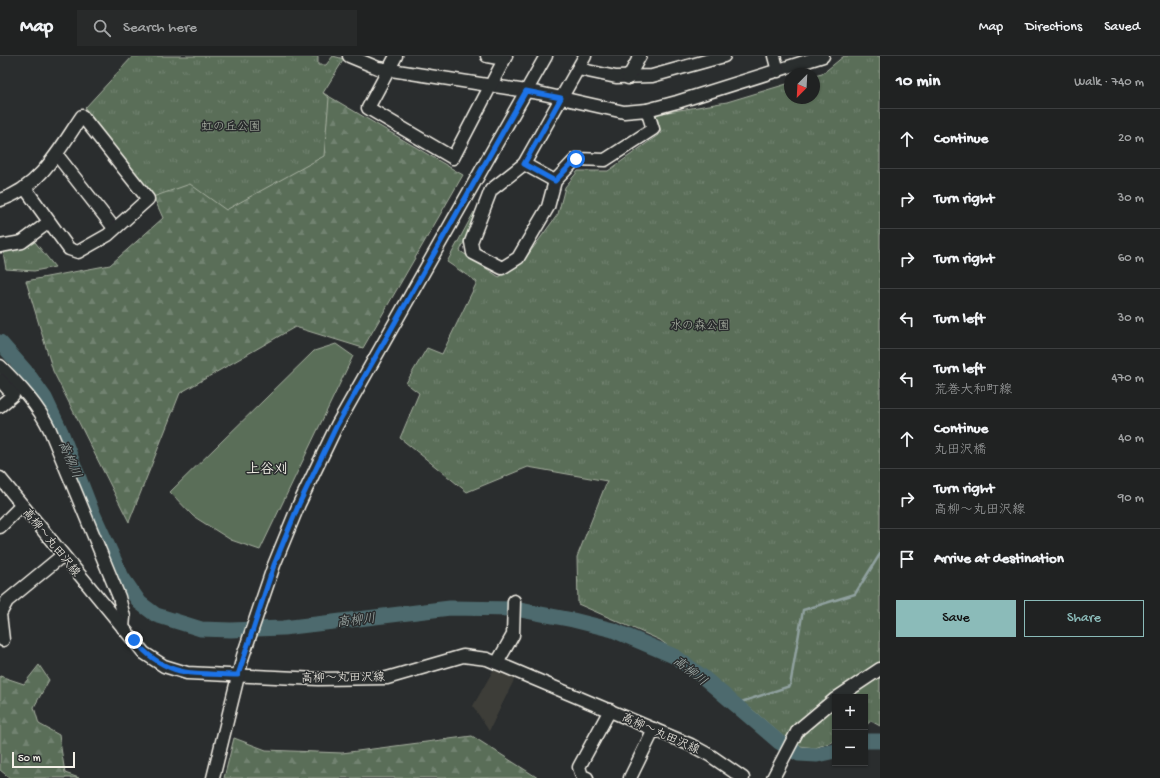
<!DOCTYPE html>
<html lang="en">
<head>
<meta charset="utf-8">
<style>
	:root { --surface:#202222; --page:#282a2a; --text:#f1f3f6; --muted:#a2a4a5; --line:#3d3f40; --accent:#8bbbb9 }
	body { margin:0; font-family:"Gochi Hand","Klee One",sans-serif; background:var(--page); color:var(--text) }
	.controls { position:absolute; right:12px; bottom:12px; display:grid; overflow:hidden; border-radius:0px; box-shadow:0 1px 3px #0004 }
	.controls button { width:36px; height:36px; display:grid; place-items:center; padding:0; border:0; border-bottom:1px solid var(--line); background:var(--surface); color:var(--text); font:20px sans-serif }
	.compass { position:absolute; left:784px; top:12px; width:36px; height:36px; border-radius:50%; background:var(--surface); box-shadow:0 1px 3px #0004; rotate:204deg }
	.scale { position:absolute; left:12px; bottom:10px; width:63px; box-sizing:border-box; padding-left:4px; border:2px solid #f4f1e8; border-top:0; font-size:11px; line-height:14px; white-space:nowrap; color:#f4f1e8; -webkit-text-stroke:3px #2a2d2e; paint-order:stroke }
	.stop { position:absolute; width:12px; height:12px; margin:-9px; border:3px solid #1a73e8; border-radius:50%; background:#fff }
	.stop.end { background:#1a73e8; border-color:#fff; box-shadow:0 1px 4px #0008 }
	.list { margin:0; padding:0; list-style:none }
	h2 { display:flex; justify-content:space-between; align-items:center; height:52px; margin:0; padding:0 16px; font-size:17px }
	h2 small { font-size:13px; font-weight:400; color:var(--muted) }
	.list li { display:grid; grid-template-columns:26px 1fr auto; gap:12px; align-items:center; box-sizing:border-box; height:60px; padding:0 16px; border-top:1px solid var(--line) }
	.list b { display:block; font-size:15px; white-space:nowrap }
	.list p { margin:0; font-size:13px; white-space:nowrap; color:var(--muted) }
	.list em { font-size:13px; font-style:normal; color:var(--muted) }
	.actions { display:flex; gap:8px; padding:12px 16px }
	.actions a { flex:1; padding:9px 0; border:1px solid var(--accent); border-radius:0px; text-align:center; font-size:14px; color:var(--accent) }
	.actions .main { background:var(--accent); color:#111 }
	.icon { flex:none; width:22px; height:22px; fill:none; stroke:currentColor; stroke-width:2; stroke-linecap:round; stroke-linejoin:round }
	.map { position:relative; flex:none; width:880px; height:722px; overflow:hidden }
	header { display:flex; align-items:center; gap:24px; box-sizing:border-box; height:56px; padding:0 20px; background:var(--surface); border-bottom:1px solid var(--line) }
	header strong { font-size:19px }
	nav { display:flex; gap:22px; margin-inline-start:auto; font-size:14px }
	.search { width:280px; height:36px; background:var(--page); display:flex; align-items:center; gap:10px; box-sizing:border-box; padding:0 14px; border-radius:0px; color:var(--muted); font-size:15px }
	main { display:flex }
	aside { flex:1; background:var(--surface) }
	.map>svg:first-child { display:block }
	.built { fill:#3e3e39 }
	.grass { fill:#5a6e59; stroke:#a7b0a0 }
	.forest { fill:url(#forest-firs); stroke:#a7b0a0 }
	.park { fill:url(#park-tufts); stroke:#a7b0a0 }
	.lines { fill:none; stroke-linecap:round; stroke-linejoin:round }
	.stream { stroke:#90a19f; stroke-width:2.5 }
	.river { stroke:#4d6b6e; stroke-width:15 }
	.minor-casing { stroke:#f4f1e8; stroke-width:15 }
	.minor { stroke:#2a2d2e; stroke-width:12 }
	.route { stroke:#1a73e8; stroke-width:5 }
	.labels { text-anchor:middle; stroke-width:3; stroke-linejoin:round; paint-order:stroke }
	.park-label { font-size:12px; fill:#afb6a8; stroke:#2a2d2e }
	.street-label { font-size:12px; fill:#f4f1e8; stroke:#2a2d2e }
	.water-label { font-size:13px; font-style:italic; fill:#a9b5b1; stroke:#2a2d2e }
	.quarter-label { font-size:14px; font-weight:bold; fill:#f4f1e8; stroke:#2a2d2e }
</style>
</head>
<body>
<header>
<strong>Map</strong>
<div class="search"><svg class="icon" aria-label="search" viewBox="0 0 24 24"><circle cx="10" cy="10" r="6"/><path d="M15 15l6 6"/></svg>Search here</div>
<nav><a>Map</a><a>Directions</a><a>Saved</a></nav>
</header>
<main>
<div class="map">
<svg width="880" height="722" viewBox="0 0 880 722">
	<defs>
		<pattern id="forest-firs" width="22" height="20" patternUnits="userSpaceOnUse"><rect width="22" height="20" fill="#5a6e59"/><path d="M5 1l3.5 6h-7zM16 11l3.5 6h-7z" fill="#728371"/></pattern>
		<pattern id="park-tufts" width="24" height="20" patternUnits="userSpaceOnUse"><rect width="24" height="20" fill="#5a6e59"/><path d="M3 7l-1-3M5 7V3M7 7l1-3M15 17l-1-3M17 17v-4M19 17l1-3" fill="none" stroke="#728371"/></pattern>
	</defs>
	<rect width="100%" height="100%" fill="#2a2d2e"/>
	<filter id="ink" filterUnits="userSpaceOnUse"><feTurbulence type="fractalNoise" baseFrequency=".025" numOctaves="2"/><feDisplacementMap in="SourceGraphic" scale="8" xChannelSelector="R" yChannelSelector="G"/><feConvolveMatrix kernelMatrix="1 2 1 2 8 2 1 2 1" color-interpolation-filters="sRGB"/></filter>
	<g filter="url(#ink)">
		<polygon class="built" points="494,613 515,622 489,675 473,650"/>
		<polygon class="grass" points="336,288 353,300 260,494 231,484 193,460 170,436 314,295"/>
		<g class="forest">
			<polygon points="313,31 463,119 363,292 295,271 180,337 129,466 53,315 26,225 110,209 163,162 132,93"/>
			<polygon points="39,609 49,624 34,651 39,668 59,679 65,717 79,722 10,722 0,714 0,620 24,628"/>
			<polygon points="472,680 538,722 224,722 234,682 266,694 342,697"/>
		</g>
		<g class="park">
			<polygon points="133,0 318,0 318,9 326,9 333,0 344,3 323,37 329,42 324,100 226,154 190,128 153,141 85,52"/>
			<polygon points="844,0 880,0 880,670 871,665 865,670 865,641 835,641 835,685 815,692 800,690 785,682 754,655 660,584 578,548 577,501 607,425 528,411 467,436 400,382 419,337 406,327 427,292 442,298 477,226 447,206 474,156 476,159 460,195 499,221 522,207 558,158 565,131 578,115 608,115 661,77 656,58 727,46 790,27 790,42 814,42 814,20 822,18"/>
			<polygon points="35,186 55,211 34,215 6,213 3,196 6,193 25,192"/>
		</g>
		<g class="lines">
			<polyline class="stream" points="735,648 790,630 803,554 855,538 880,498"/>
			<g class="river">
				<polyline points="0,286 28,318 45,342 61,376 91,453 122,521 140,547 156,559 201,573 231,574 283,572 450,552 515,553 573,564 613,574 676,601 703,621 779,686 799,698 817,699 835,695"/>
				<polyline points="865,685 880,685"/>
			</g>
			<g class="minor-casing">
				<g id="minor">
					<polyline points="349,0 378,12 539,37 624,56 647,54 677,46 823,0"/>
					<polyline points="396,0 368,52 453,102 506,0"/>
					<polyline points="487,0 504,3"/>
					<polyline points="585,0 524,108 491,134 471,186 473,197 502,212 518,202 548,151 555,125 576,103 605,104 653,73 647,54"/>
					<polyline points="774,0 778,15"/>
					<polyline points="578,13 616,21 652,20 724,0"/>
					<polyline points="628,22 640,0"/>
					<polyline points="57,99 114,172"/>
					<polyline points="524,108 555,125"/>
					<path d="M0,144C40,132 60,92 82,60L148,143L108,179L78,196L69,193L25,132"/>
					<polyline points="0,190 22,186 49,166"/>
					<path d="M0,310C19,329 38,349 50,374L119,541L124,561L123,572"/>
					<polyline points="0,324 13,339 0,350"/>
					<polyline points="0,422 144,597 164,610 187,617 318,623 387,622 463,600 487,603 691,689 711,700 743,722"/>
					<polyline points="0,471 22,449"/>
					<polyline points="3,584 0,558 7,545 63,499"/>
					<polyline points="497,607 513,579 514,545"/>
					<polyline points="838,641 880,613"/>
					<polyline points="213,722 243,600 274,509 299,448 337,369 546,0"/>
					<polyline points="587,722 582,720 579,711 610,654"/>
					<polyline points="630,722 654,673"/>
					<polyline points="773,722 798,674 835,643"/>
				</g>
			</g>
			<use href="#minor" class="minor"/>
		</g>
	</g>
	<g class="lines" filter="url(#ink)">
		<path class="route" d="M134,584C166,622 192,617 238,619L274,509L299,448L337,369L526,35L561,42L524,108L555,125L576,103"/>
	</g>
	<g class="labels">
		<g class="park-label">
			<text x="231" y="74">虹の丘公園</text>
			<text x="700" y="273">水の森公園</text>
		</g>
		<g class="street-label">
			<text transform="translate(52 486) rotate(51)" y="4">高柳～丸田沢線</text>
			<text transform="translate(343 621) rotate(-1)" y="4">高柳～丸田沢線</text>
			<text transform="translate(661 677) rotate(24)" y="4">高柳～丸田沢線</text>
		</g>
		<g class="water-label">
			<text transform="translate(71 403) rotate(67)" y="5">高柳川</text>
			<text transform="translate(356 563) rotate(-7)" y="5">高柳川</text>
			<text transform="translate(691 614) rotate(38)" y="5">高柳川</text>
		</g>
		<g class="quarter-label">
			<text x="267" y="417">上谷刈</text>
		</g>
	</g>
</svg>
<div class="controls">
<button>+</button>
<button>−</button>
</div>
<svg class="compass" viewBox="-18 -18 36 36"><path d="M0-13l5 13h-10z" fill="#e53935"/><path d="M0 13l5-13h-10z" fill="#a2a4a5"/></svg>
<div class="scale">50 m</div>
<div class="stop" style="left:576px;top:103px"></div>
<div class="stop end" style="left:134px;top:584px"></div>
</div>
<aside>
<h2>10 min<small>Walk · 740 m</small></h2>
<ul class="list">
<li><svg class="icon" aria-label="ahead" viewBox="0 0 24 24"><path d="M12 20V5M6 11l6-6 6 6"/></svg><div><b>Continue</b></div><em>20 m</em></li>
<li><svg class="icon" aria-label="right" viewBox="0 0 24 24"><path d="M7 20v-9h11M14 6l5 5-5 5"/></svg><div><b>Turn right</b></div><em>30 m</em></li>
<li><svg class="icon" aria-label="right" viewBox="0 0 24 24"><path d="M7 20v-9h11M14 6l5 5-5 5"/></svg><div><b>Turn right</b></div><em>60 m</em></li>
<li><svg class="icon" aria-label="left" viewBox="0 0 24 24"><path d="M17 20v-9H6M10 6l-5 5 5 5"/></svg><div><b>Turn left</b></div><em>30 m</em></li>
<li><svg class="icon" aria-label="left" viewBox="0 0 24 24"><path d="M17 20v-9H6M10 6l-5 5 5 5"/></svg><div><b>Turn left</b><p>荒巻大和町線</p></div><em>470 m</em></li>
<li><svg class="icon" aria-label="ahead" viewBox="0 0 24 24"><path d="M12 20V5M6 11l6-6 6 6"/></svg><div><b>Continue</b><p>丸田沢橋</p></div><em>40 m</em></li>
<li><svg class="icon" aria-label="right" viewBox="0 0 24 24"><path d="M7 20v-9h11M14 6l5 5-5 5"/></svg><div><b>Turn right</b><p>高柳～丸田沢線</p></div><em>90 m</em></li>
<li><svg class="icon" aria-label="arrive" viewBox="0 0 24 24"><path d="M6 21V4h12l-3 4 3 4H6"/></svg><div><b>Arrive at destination</b></div></li>
</ul>
<div class="actions"><a class="main">Save</a><a>Share</a></div>
</aside>
</main>
</body>
</html>
